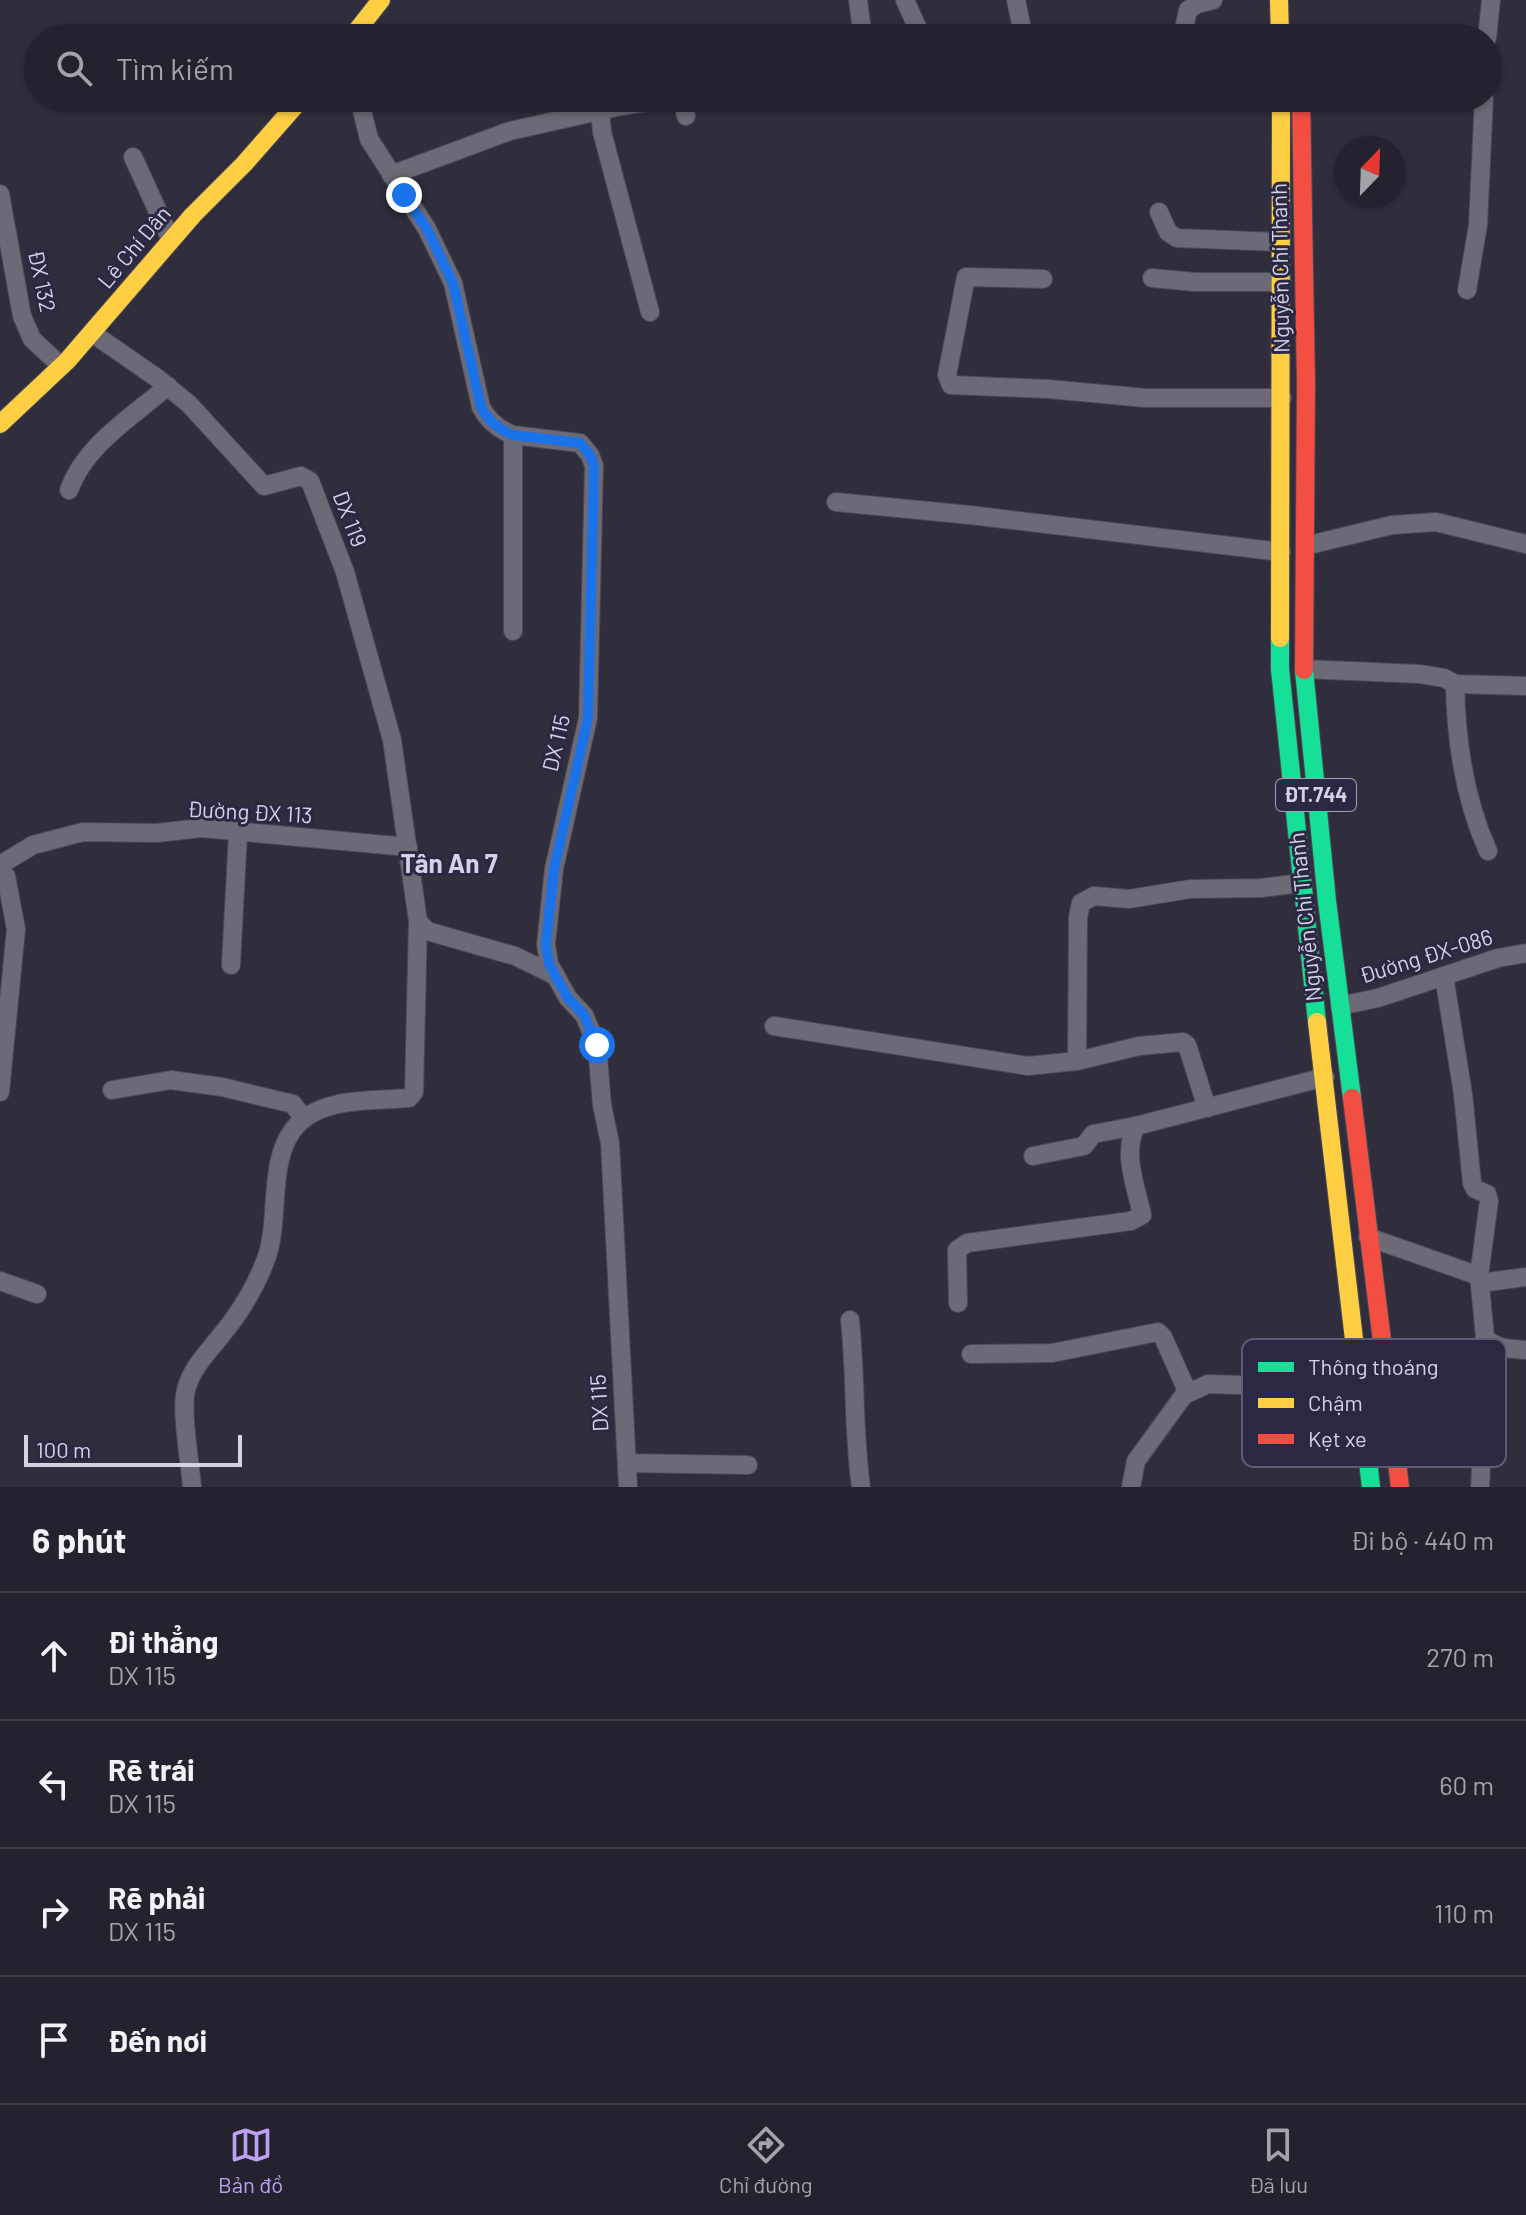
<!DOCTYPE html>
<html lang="vi">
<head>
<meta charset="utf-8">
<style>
	:root { --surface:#24222e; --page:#302f3a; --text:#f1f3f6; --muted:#a3a4aa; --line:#413f4a; --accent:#bca0f2 }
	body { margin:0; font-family:Barlow,sans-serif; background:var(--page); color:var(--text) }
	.compass { position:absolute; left:1334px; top:136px; width:72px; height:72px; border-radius:50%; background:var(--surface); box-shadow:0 2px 6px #0004; rotate:23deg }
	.scale { position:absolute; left:24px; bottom:20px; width:218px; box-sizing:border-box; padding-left:8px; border:4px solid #d4d3e5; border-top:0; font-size:22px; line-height:28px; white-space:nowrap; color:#d4d3e5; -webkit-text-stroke:6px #2b2843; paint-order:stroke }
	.stop { position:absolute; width:24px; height:24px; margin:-18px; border:6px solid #1a73e8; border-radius:50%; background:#fff }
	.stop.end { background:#1a73e8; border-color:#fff; box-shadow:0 2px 8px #0008 }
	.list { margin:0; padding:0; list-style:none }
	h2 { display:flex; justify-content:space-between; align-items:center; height:104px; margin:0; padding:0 32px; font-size:34px }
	h2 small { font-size:26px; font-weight:400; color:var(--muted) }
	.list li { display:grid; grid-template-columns:52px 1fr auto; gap:24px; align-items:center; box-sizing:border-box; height:128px; padding:0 32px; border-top:2px solid var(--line) }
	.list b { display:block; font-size:30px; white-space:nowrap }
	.list p { margin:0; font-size:26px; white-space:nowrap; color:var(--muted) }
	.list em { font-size:26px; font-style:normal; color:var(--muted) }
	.icon { flex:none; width:44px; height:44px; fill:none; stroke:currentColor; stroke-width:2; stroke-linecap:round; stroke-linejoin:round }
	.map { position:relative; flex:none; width:1526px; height:1487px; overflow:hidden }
	.search { position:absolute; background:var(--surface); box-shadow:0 2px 6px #0004; left:24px; right:24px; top:24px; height:88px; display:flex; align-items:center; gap:20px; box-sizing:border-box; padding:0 28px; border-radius:44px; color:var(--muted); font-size:30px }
	.sheet { height:616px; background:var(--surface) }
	nav { display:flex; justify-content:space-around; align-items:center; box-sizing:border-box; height:112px; border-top:2px solid var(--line); background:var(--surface); font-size:22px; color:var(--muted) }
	nav a { display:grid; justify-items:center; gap:4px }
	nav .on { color:var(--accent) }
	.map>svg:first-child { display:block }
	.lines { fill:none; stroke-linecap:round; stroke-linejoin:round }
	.street-casing { stroke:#4b4956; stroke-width:20 }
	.fast-casing { stroke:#4b4956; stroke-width:20 }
	.slow-casing { stroke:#4b4956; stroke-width:20 }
	.jam-casing { stroke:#4b4956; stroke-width:20 }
	.street { stroke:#6b6a76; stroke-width:18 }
	.fast { stroke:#16e098; stroke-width:18 }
	.slow { stroke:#ffcf43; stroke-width:18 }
	.jam { stroke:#f24e42; stroke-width:18 }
	.route { stroke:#1a73e8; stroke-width:10 }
	.labels { text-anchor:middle; stroke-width:6; stroke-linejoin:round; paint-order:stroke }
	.shield { fill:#2b2843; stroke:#a1a0b4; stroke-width:2 }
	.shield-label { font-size:20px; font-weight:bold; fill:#d4d3e5 }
	.street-label { font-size:22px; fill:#d4d3e5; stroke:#2b2843 }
	.quarter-label { font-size:26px; font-weight:bold; fill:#d4d3e5; stroke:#2b2843 }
	.key { fill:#2b2843; stroke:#5e5b74; stroke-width:2 }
	.key-label { font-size:22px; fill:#d4d3e5 }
</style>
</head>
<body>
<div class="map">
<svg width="1526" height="1487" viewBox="0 0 1526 1487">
	<rect width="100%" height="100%" fill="#302e3d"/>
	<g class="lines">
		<g class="street-casing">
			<g id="street">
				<polyline points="858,0 863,38"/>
				<polyline points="905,0 922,38"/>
				<polyline points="1016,0 1024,38"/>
				<polyline points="1188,38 1185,24 1188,10 1197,4 1213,0"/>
				<polyline points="1487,38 1491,0"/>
				<path d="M359,98L369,139L427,229L453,283L481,407C488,421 498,429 513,435L580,443L590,455L594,466L588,718L554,869L546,944L549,964L568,998L584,1015L597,1045L602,1105L610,1143L628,1487"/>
				<polyline points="600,111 602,132 650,312"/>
				<polyline points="133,157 171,240"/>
				<polyline points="391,175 510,131 621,106 654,101 680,101 683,103 686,116"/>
				<polyline points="0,194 22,316 32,339 61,366"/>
				<polyline points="1159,212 1168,232 1177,238 1281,242"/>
				<polyline points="1152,278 1195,282 1282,282"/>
				<polyline points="1043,279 966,277 947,375 951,385 1048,389 1146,398 1282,398"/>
				<polyline points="1467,290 1478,225 1484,98"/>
				<polyline points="92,333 157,378 189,404 264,486 301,476 310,481 345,572 392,740 418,921 427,931 515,956 556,976"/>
				<path d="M69,490C85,445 133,416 168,386"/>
				<polyline points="836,502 970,515 1281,552"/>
				<polyline points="1305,546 1392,525 1436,522 1526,544"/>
				<polyline points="513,631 513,435"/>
				<polyline points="1304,669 1420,674 1444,678 1455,684 1526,686"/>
				<path d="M1455,684C1456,742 1464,798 1488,851"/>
				<polyline points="0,865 33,845 83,832 157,833 201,828 408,847"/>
				<polyline points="0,871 6,876 16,929 0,1092"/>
				<polyline points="231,965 238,833"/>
				<polyline points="1444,976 1463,1094 1472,1183 1475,1189 1487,1194 1489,1201 1479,1276"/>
				<polyline points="1340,1006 1378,998 1498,958 1526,953"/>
				<polyline points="774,1026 1028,1066 1077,1061 1139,1046 1183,1042 1187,1045 1207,1108"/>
				<polyline points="1077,1061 1078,917 1081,903 1094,896 1129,899 1190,889 1261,888 1301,883"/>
				<polyline points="112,1090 171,1080 222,1087 293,1104 304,1119"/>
				<polyline points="1033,1156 1084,1146 1093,1134 1136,1126"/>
				<path d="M1368,1237L1479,1276L1485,1337C1494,1349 1512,1349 1526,1350"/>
				<polyline points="0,1281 37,1294"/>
				<polyline points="1480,1283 1526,1277"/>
				<path d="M958,1303L957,1250L967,1243L1131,1221L1142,1215C1136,1186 1122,1154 1136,1126L1325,1077"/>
				<path d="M850,1320C856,1376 853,1431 861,1487"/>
				<polyline points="971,1354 1052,1353 1158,1332 1163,1337 1188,1393"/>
				<polyline points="627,1463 748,1465"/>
				<path d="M192,1487C190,1461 182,1420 185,1395C189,1369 208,1353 223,1333C240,1313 257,1284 266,1259C281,1220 266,1156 298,1124C324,1097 375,1101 409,1098L414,1092L418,921"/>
				<polyline points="1131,1487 1136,1461 1184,1395 1208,1384 1361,1389"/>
				<path d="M1480,1487C1484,1437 1475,1387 1485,1337"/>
			</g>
		</g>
		<g class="fast-casing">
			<g id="fast">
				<polyline points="1280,638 1280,669 1317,1022"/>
				<polyline points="1304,670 1327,901 1352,1098"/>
				<polyline points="1355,1348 1371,1487"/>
			</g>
		</g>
		<g class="slow-casing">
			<g id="slow">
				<polyline points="1279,0 1280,38"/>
				<polyline points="351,38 381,0"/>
				<polyline points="0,424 67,361 193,215 244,164 302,98"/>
				<polyline points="1280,638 1281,98"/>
				<polyline points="1317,1022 1355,1348"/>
			</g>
		</g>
		<g class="jam-casing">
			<g id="jam">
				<polyline points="1301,98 1306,383 1304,670"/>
				<polyline points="1352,1098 1400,1487"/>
			</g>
		</g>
		<use href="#street" class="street"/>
		<use href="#fast" class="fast"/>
		<use href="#slow" class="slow"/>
		<use href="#jam" class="jam"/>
	</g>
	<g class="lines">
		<path class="route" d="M404,195L427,229L453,283L481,407C488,421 498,429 513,435L580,443L590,455L594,466L588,718L554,869L546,944L549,964L568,998L584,1015L597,1045"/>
	</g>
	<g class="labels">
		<rect class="shield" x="1276" y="779" width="80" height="32" rx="6"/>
		<g class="shield-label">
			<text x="1316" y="802">ĐT.744</text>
		</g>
		<g class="street-label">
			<text transform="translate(134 247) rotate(-50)" y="8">Lê Chí Dân</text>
			<text transform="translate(1280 268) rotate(-91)" y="8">Nguyễn Chí Thanh</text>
			<text transform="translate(42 281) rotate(78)" y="8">ĐX 132</text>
			<text transform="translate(350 519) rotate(69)" y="8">DX 119</text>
			<text transform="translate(556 743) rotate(-77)" y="8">DX 115</text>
			<text transform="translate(250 812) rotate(3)" y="8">Đường ĐX 113</text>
			<text transform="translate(1305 917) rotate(-96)" y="8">Nguyễn Chí Thanh</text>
			<text transform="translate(1426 956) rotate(-17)" y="8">Đường ĐX-086</text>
			<text transform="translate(599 1403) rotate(-93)" y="8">DX 115</text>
		</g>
		<g class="quarter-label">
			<text x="449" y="873">Tân An 7</text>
		</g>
	</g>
	<rect x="1242" y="1339" width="264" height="128" rx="12" class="key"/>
	<rect x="1258" y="1362" width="36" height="10" fill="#16e098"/>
	<rect x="1258" y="1398" width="36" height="10" fill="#ffcf43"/>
	<rect x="1258" y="1434" width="36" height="10" fill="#f24e42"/>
	<g class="key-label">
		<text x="1308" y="1375">Thông thoáng</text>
		<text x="1308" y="1411">Chậm</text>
		<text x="1308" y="1447">Kẹt xe</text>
	</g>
</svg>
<svg class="compass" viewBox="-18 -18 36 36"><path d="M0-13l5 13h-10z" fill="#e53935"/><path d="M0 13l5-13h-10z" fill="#a3a4aa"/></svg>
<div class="scale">100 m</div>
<div class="stop" style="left:597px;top:1045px"></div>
<div class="stop end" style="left:404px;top:195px"></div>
<div class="search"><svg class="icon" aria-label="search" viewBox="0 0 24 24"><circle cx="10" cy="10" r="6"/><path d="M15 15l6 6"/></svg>Tìm kiếm</div>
</div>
<section class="sheet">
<h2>6 phút<small>Đi bộ · 440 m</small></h2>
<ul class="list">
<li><svg class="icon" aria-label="ahead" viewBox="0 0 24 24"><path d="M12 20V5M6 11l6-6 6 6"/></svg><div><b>Đi thẳng</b><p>DX 115</p></div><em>270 m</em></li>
<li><svg class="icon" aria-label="left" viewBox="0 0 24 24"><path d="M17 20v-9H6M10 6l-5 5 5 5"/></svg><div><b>Rẽ trái</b><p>DX 115</p></div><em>60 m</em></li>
<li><svg class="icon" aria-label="right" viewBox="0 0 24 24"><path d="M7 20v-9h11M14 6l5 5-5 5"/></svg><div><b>Rẽ phải</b><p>DX 115</p></div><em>110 m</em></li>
<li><svg class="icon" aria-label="arrive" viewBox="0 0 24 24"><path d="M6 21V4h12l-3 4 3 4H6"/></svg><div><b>Đến nơi</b></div></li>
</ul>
</section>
<nav>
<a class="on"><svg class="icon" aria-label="map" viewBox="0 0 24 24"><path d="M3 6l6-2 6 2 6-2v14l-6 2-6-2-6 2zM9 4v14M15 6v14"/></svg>Bản đồ</a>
<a><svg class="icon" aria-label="directions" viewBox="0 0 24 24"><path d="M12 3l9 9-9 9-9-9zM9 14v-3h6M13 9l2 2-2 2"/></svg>Chỉ đường</a>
<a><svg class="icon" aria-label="saved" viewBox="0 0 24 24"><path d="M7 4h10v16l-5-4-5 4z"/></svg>Đã lưu</a>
</nav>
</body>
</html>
